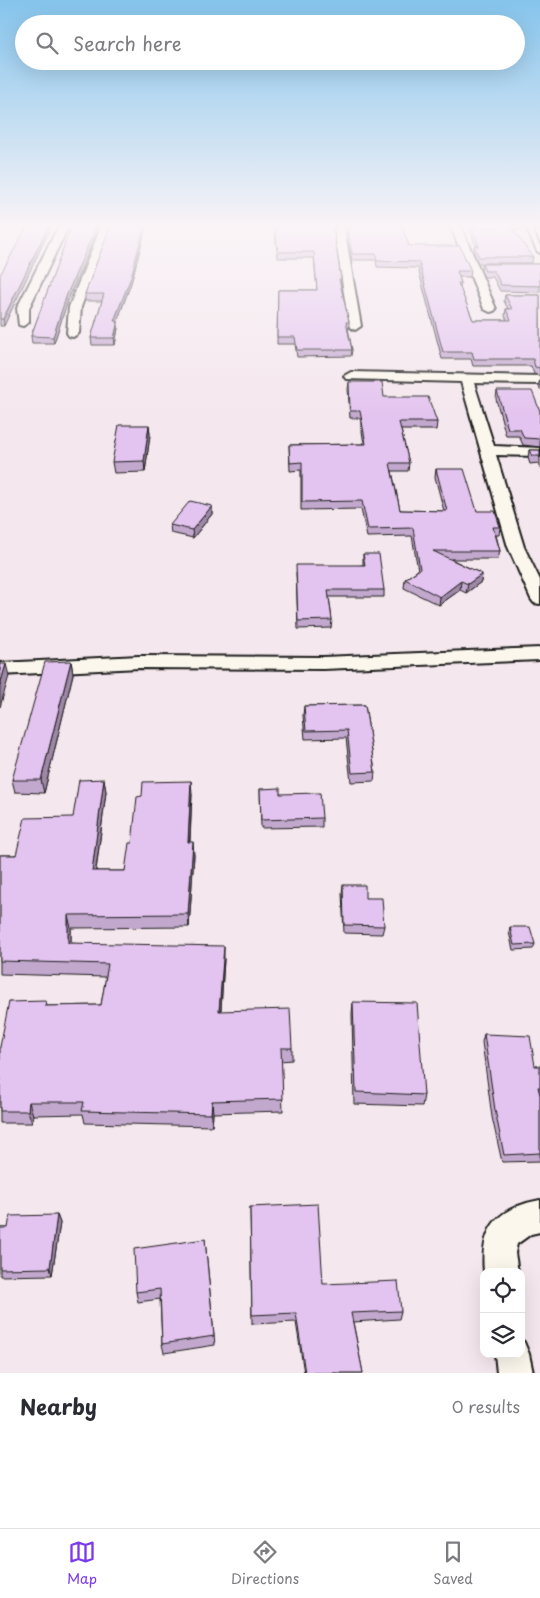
<!DOCTYPE html>
<html lang="en">
<head>
<meta charset="utf-8">
<style>
	:root { --surface:#fff; --page:#f7f7f7; --text:#2b2b33; --muted:#7c7c81; --line:#e1e1e2; --accent:#7c3aed }
	body { margin:0; font-family:"Playpen Sans",sans-serif; background:var(--page); color:var(--text) }
	.controls { position:absolute; right:15px; bottom:15px; display:grid; overflow:hidden; border-radius:10px; box-shadow:0 5px 20px #0002 }
	.controls button { width:45px; height:45px; display:grid; place-items:center; padding:0; border:0; border-bottom:1px solid var(--line); background:var(--surface); color:var(--text); font:25px sans-serif }
	.list { margin:0; padding:0; list-style:none }
	h2 { display:flex; justify-content:space-between; align-items:center; height:65px; margin:0; padding:0 20px; font-size:21px }
	h2 small { font-size:16px; font-weight:400; color:var(--muted) }
	.icon { flex:none; width:28px; height:28px; fill:none; stroke:currentColor; stroke-width:2; stroke-linecap:round; stroke-linejoin:round }
	.map { position:relative; flex:none; width:540px; height:1373px; overflow:hidden }
	.search { position:absolute; background:var(--surface); box-shadow:0 5px 20px #0002; left:15px; right:15px; top:15px; height:55px; display:flex; align-items:center; gap:12px; box-sizing:border-box; padding:0 18px; border-radius:28px; color:var(--muted); font-size:19px }
	.sheet { height:155px; background:var(--surface) }
	nav { display:flex; justify-content:space-around; align-items:center; box-sizing:border-box; height:70px; border-top:1px solid var(--line); background:var(--surface); font-size:14px; color:var(--muted) }
	nav a { display:grid; justify-items:center; gap:2px }
	nav .on { color:var(--accent) }
	.map>svg:first-child { display:block }
	.lines { fill:none; stroke-linecap:round; stroke-linejoin:round }
	.lane-casing { stroke:#1c1c1c; stroke-width:4 }
	.street-casing { stroke:#1c1c1c; stroke-width:4 }
	.lane { fill:#fbf7ec; fill-rule:evenodd }
	.street { fill:#fbf7ec; fill-rule:evenodd }
	.wall { fill:#c3a8ce; stroke:#1c1c1c }
	.shaded-wall { fill:#9f88a7; stroke:#1c1c1c }
	.building { fill:#e3c3ef; stroke:#1c1c1c }
</style>
</head>
<body>
<div class="map">
<svg width="540" height="1373" viewBox="0 0 540 1373">
	<rect width="100%" height="100%" fill="#f4e7ed"/>
	<filter id="ink" filterUnits="userSpaceOnUse"><feTurbulence type="fractalNoise" baseFrequency=".02" numOctaves="2"/><feDisplacementMap in="SourceGraphic" scale="10" xChannelSelector="R" yChannelSelector="G"/><feConvolveMatrix kernelMatrix="1 2 1 2 8 2 1 2 1" color-interpolation-filters="sRGB"/></filter>
	<g filter="url(#ink)">
		<g class="lines">
			<g class="lane-casing">
				<polygon id="lane" points="526,227 530,227 540,246 540,253 537,251"/>
			</g>
			<g class="street-casing">
				<g id="street">
					<polygon points="58,227 68,227 29,308 29,322 23,326 19,325 17,308"/>
					<polygon points="101,227 111,227 81,307 79,333 73,337 69,336 67,333 69,307"/>
					<polygon points="334,227 344,227 361,326 355,330 349,326"/>
					<polygon points="451,227 461,227 496,309 494,311 490,312 484,309"/>
					<polygon points="351,372 540,376 540,384 474,383 494,446 540,448 540,456 496,455 524,547 540,580 540,604 534,603 531,599 508,547 461,382 346,379 344,376"/>
					<polygon points="540,648 540,660 323,669 139,668 0,675 0,663 139,656 323,657"/>
					<path d="M540,1200V1232L531,1234L517,1244L515,1253L518,1272H484C480,1228 497,1208 540,1200Z"/>
					<polygon points="521,1340 524,1342 529,1354 533,1373 497,1373 495,1354 521,1354"/>
				</g>
			</g>
			<use href="#lane" class="lane"/>
			<use href="#street" class="street"/>
		</g>
		<g class="wall">
			<polygon points="71,227 99,227 68,300 54,343 32,343 31,336"/>
			<polygon points="110,227 146,227 131,283 117,321 118,328 115,345 92,345 91,338 102,301 85,301 85,294"/>
			<polygon points="274,227 333,227 341,279 340,285 349,322 349,328 348,328 352,350 351,356 297,357 295,344 277,344 278,290 317,290 314,258 278,258"/>
			<polygon points="345,227 402,227 409,246 471,271 470,277 459,277 461,283 460,288 473,320 507,320 505,316 506,309 508,309 504,301 505,295 540,295 540,376 534,374 531,366 473,366 471,359 442,359 418,268 377,267 376,260 352,260"/>
			<polygon points="469,227 526,227 525,230 513,230 533,257 532,263 478,263 474,252 474,246 476,246"/>
			<polygon points="531,227 540,227 540,231 534,231"/>
			<polygon points="482,264 540,264 540,292 500,291 493,277 484,277 481,270"/>
			<polygon points="0,275 4,326 0,326"/>
			<polygon points="540,379 540,390 538,386"/>
			<polygon points="349,382 437,422 436,430 401,430 409,463 408,471 392,471 400,510 444,511 435,477 436,469 477,511 500,527 499,535 496,535 500,551 498,559 451,559 482,574 481,582 466,593 460,590 439,605 404,588 405,579 418,570 412,536 367,537 361,509 301,510 301,470 290,471 289,445 364,444 360,418 350,418 348,389"/>
			<polygon points="497,391 540,411 540,447 523,445 519,436 506,436 496,399"/>
			<polygon points="149,425 150,435 145,472 114,473 112,462"/>
			<polygon points="529,450 540,450 540,469 538,463 530,464 528,458"/>
			<polygon points="212,506 212,514 193,538 171,533 170,525"/>
			<polygon points="363,554 384,590 384,597 329,597 332,620 331,628 298,629 296,572 363,565"/>
			<polygon points="71,661 73,674 44,793 15,792 12,780"/>
			<polygon points="365,705 375,772 374,781 351,782 346,738 305,739 303,715 304,706"/>
			<polygon points="104,779 106,792 96,871 125,871 132,843 192,794 190,842 194,855 189,927 71,928 71,943 224,959 221,1011 292,1048 292,1060 281,1061 283,1111 213,1113 212,1126 85,1123 83,1114 33,1115 32,1123 0,1123 0,1047 46,1001 47,1006 101,1005 106,977 0,974 0,855 16,855 73,817"/>
			<polygon points="260,789 280,794 322,818 322,827 261,828"/>
			<polygon points="343,885 365,898 384,926 382,934 344,933 342,893"/>
			<polygon points="510,927 535,944 533,949 513,950 509,932"/>
			<polygon points="353,1002 424,1095 422,1106 354,1104 352,1014"/>
			<polygon points="484,1034 535,1066 540,1066 540,1161 502,1162 492,1117 482,1042"/>
			<polygon points="250,1207 323,1284 401,1311 399,1319 353,1322 363,1373 304,1373 296,1322 252,1324"/>
			<polygon points="57,1215 60,1223 52,1275 0,1276 0,1228 8,1228"/>
			<polygon points="205,1239 215,1345 164,1353 162,1344 160,1299 138,1302 136,1292"/>
		</g>
		<g class="shaded-wall">
			<polygon points="48,227 51,227 4,326 3,319"/>
			<polygon points="96,227 99,227 68,300 54,343 53,337 67,294"/>
			<polygon points="144,227 146,227 131,283 115,328 114,321"/>
			<polygon points="118,321 118,328 115,345 114,338"/>
			<polygon points="149,425 150,435 145,472 144,461"/>
			<polygon points="212,506 212,514 193,538 192,530"/>
			<polygon points="482,574 481,582 466,593 468,584"/>
			<polygon points="461,581 460,590 439,605 440,597"/>
			<polygon points="71,661 73,674 44,793 41,780"/>
			<polygon points="6,664 9,676 0,707 0,685"/>
			<polygon points="104,779 106,792 94,884 92,871"/>
			<polygon points="191,781 192,794 189,855 188,842"/>
			<polygon points="193,842 194,855 189,927 188,914"/>
			<polygon points="68,915 71,928 71,955 68,943"/>
			<polygon points="224,946 224,959 220,1023 219,1011"/>
			<polygon points="212,1101 213,1113 212,1126 211,1114"/>
			<polygon points="29,1102 33,1115 32,1123 28,1111"/>
			<polygon points="57,1215 60,1223 52,1275 50,1268"/>
		</g>
		<g class="building">
			<polygon points="27,227 48,227 3,319 0,319 0,275"/>
			<polygon points="71,227 96,227 67,294 53,337 31,336"/>
			<polygon points="110,227 144,227 131,277 114,321 118,321 114,338 91,338 104,294 85,294"/>
			<polygon points="275,227 333,227 341,279 339,279 349,322 346,322 352,350 297,350 295,337 277,337 278,290 317,290 314,252 278,252"/>
			<polygon points="347,227 402,227 409,246 460,246 471,271 457,271 461,283 458,283 473,320 511,320 506,309 512,309 505,295 540,295 540,368 535,367 533,359 474,359 472,352 443,352 419,262 377,261 376,254 352,254"/>
			<polygon points="472,227 511,227 533,257 479,257 474,246 479,246"/>
			<polygon points="482,264 540,264 540,286 501,285 494,271 485,271"/>
			<polygon points="349,382 382,382 384,397 428,397 437,422 399,422 409,463 390,463 400,510 447,511 436,469 464,469 477,511 495,511 500,527 493,527 500,551 433,551 482,574 468,584 461,581 440,597 405,579 420,569 413,528 368,529 362,501 302,502 302,462 290,463 289,445 366,444 360,411 350,411"/>
			<polygon points="497,391 532,391 540,411 540,439 524,438 520,429 508,429"/>
			<polygon points="119,425 149,425 144,461 112,462"/>
			<polygon points="529,450 540,450 540,458 539,456 532,456"/>
			<polygon points="190,501 212,506 192,530 170,525"/>
			<polygon points="363,554 379,554 384,590 328,590 332,620 298,621 296,565 365,565"/>
			<polygon points="71,661 41,780 12,780 45,662"/>
			<polygon points="0,664 6,664 0,685"/>
			<polygon points="365,705 375,772 352,773 347,730 306,731 304,706"/>
			<polygon points="104,779 92,871 125,871 129,843 132,843 137,797 142,796 143,782 191,781 188,842 193,842 188,914 68,915 68,943 224,946 219,1011 290,1009 292,1048 281,1048 283,1099 212,1101 211,1114 82,1111 84,1102 29,1102 28,1111 0,1111 0,1047 9,1002 46,1001 45,1006 101,1005 108,964 0,961 0,855 16,855 25,818 73,817 79,780"/>
			<polygon points="280,788 280,794 320,793 322,818 261,820 260,789"/>
			<polygon points="343,885 365,885 365,898 382,898 384,926 344,925"/>
			<polygon points="510,927 530,927 535,944 514,945"/>
			<polygon points="353,1002 417,1003 424,1095 356,1092"/>
			<polygon points="484,1034 530,1036 535,1066 540,1066 540,1087 538,1087 540,1095 540,1153 504,1155 495,1110"/>
			<polygon points="318,1204 323,1284 398,1281 401,1311 351,1313 363,1373 305,1373 296,1313 252,1315 250,1207"/>
			<polygon points="57,1215 50,1268 0,1269 0,1228 8,1228 10,1216"/>
			<polygon points="205,1239 214,1336 162,1344 160,1289 136,1292 134,1249"/>
		</g>
	</g>
	<linearGradient id="sky" x2="0" y2="1"><stop stop-color="#85c4ec"/><stop offset="0.54" stop-color="#faf4f7"/><stop offset="1" stop-color="#faf4f7" stop-opacity="0"/></linearGradient>
	<rect width="540" height="419" fill="url(#sky)"/>
</svg>
<div class="controls">
<button><svg class="icon" aria-label="locate" viewBox="0 0 24 24"><circle cx="12" cy="12" r="6"/><path d="M12 2v4M12 18v4M2 12h4M18 12h4"/></svg></button>
<button><svg class="icon" aria-label="layers" viewBox="0 0 24 24"><path d="M12 4l9 5-9 5-9-5zM3 14l9 5 9-5"/></svg></button>
</div>
<div class="search"><svg class="icon" aria-label="search" viewBox="0 0 24 24"><circle cx="10" cy="10" r="6"/><path d="M15 15l6 6"/></svg>Search here</div>
</div>
<section class="sheet">
<h2>Nearby<small>0 results</small></h2>
<ul class="list">
</ul>
</section>
<nav>
<a class="on"><svg class="icon" aria-label="map" viewBox="0 0 24 24"><path d="M3 6l6-2 6 2 6-2v14l-6 2-6-2-6 2zM9 4v14M15 6v14"/></svg>Map</a>
<a><svg class="icon" aria-label="directions" viewBox="0 0 24 24"><path d="M12 3l9 9-9 9-9-9zM9 14v-3h6M13 9l2 2-2 2"/></svg>Directions</a>
<a><svg class="icon" aria-label="saved" viewBox="0 0 24 24"><path d="M7 4h10v16l-5-4-5 4z"/></svg>Saved</a>
</nav>
</body>
</html>
